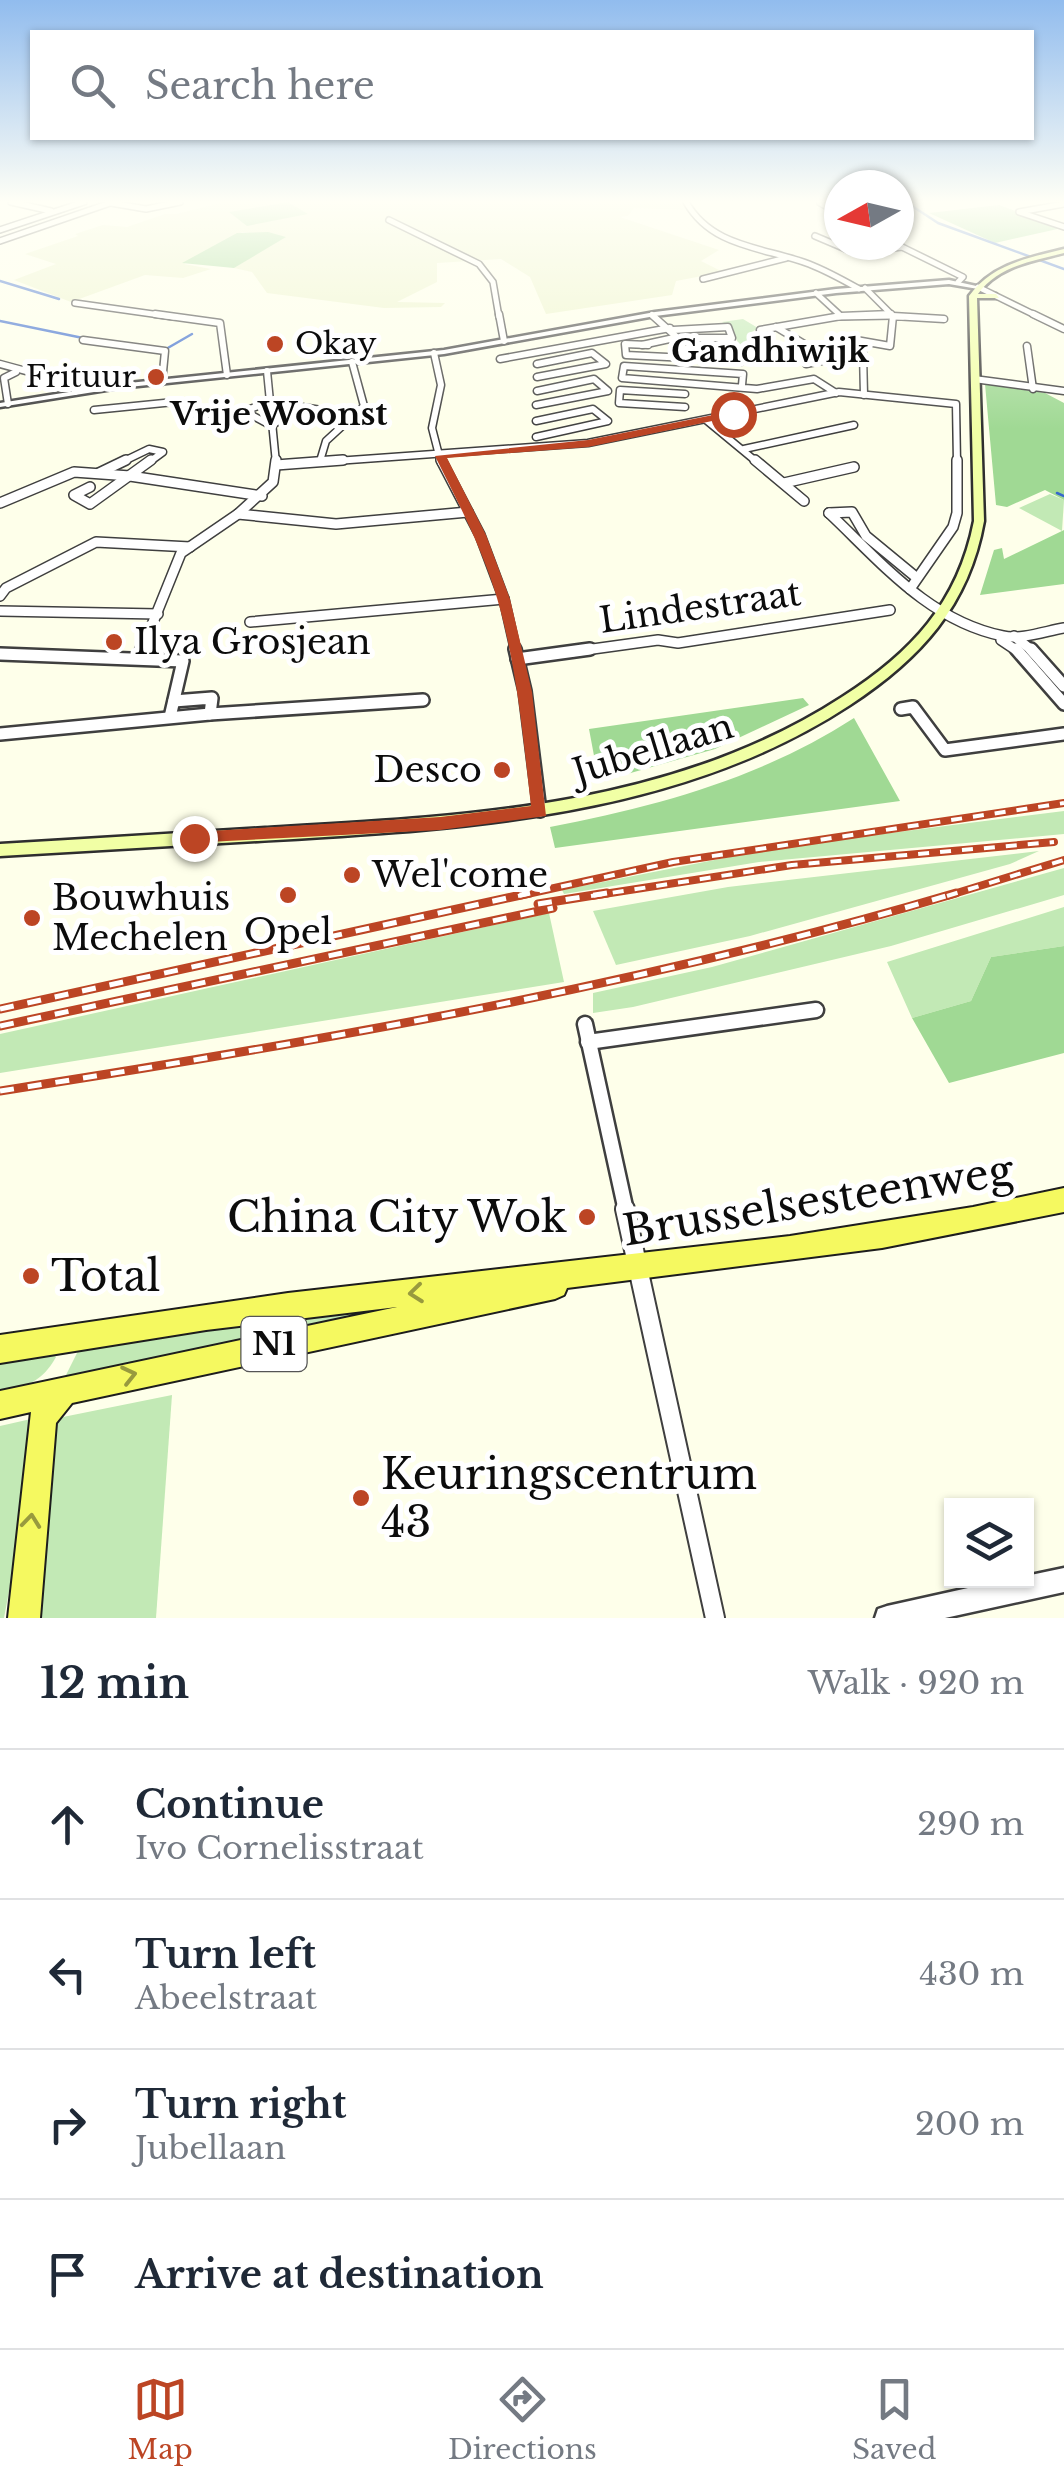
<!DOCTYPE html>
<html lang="en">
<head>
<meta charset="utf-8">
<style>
	:root { --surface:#fff; --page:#f2f2f3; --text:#1f2937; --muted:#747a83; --line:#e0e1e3; --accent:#bc4524 }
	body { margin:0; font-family:"Libre Baskerville",serif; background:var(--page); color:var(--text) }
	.controls { position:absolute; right:30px; bottom:30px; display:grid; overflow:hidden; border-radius:0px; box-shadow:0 2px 8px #0004 }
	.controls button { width:90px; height:90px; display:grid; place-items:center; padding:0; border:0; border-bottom:2px solid var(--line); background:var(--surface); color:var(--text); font:50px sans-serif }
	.compass { position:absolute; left:824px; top:170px; width:90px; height:90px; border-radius:50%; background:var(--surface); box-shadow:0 2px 8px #0004; rotate:262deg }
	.stop { position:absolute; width:30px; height:30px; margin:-22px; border:8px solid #bc4524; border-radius:50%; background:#fff }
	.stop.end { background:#bc4524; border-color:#fff; box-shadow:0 2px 10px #0008 }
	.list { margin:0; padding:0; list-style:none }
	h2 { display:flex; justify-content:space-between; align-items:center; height:130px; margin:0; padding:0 40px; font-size:42px }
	h2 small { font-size:32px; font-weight:400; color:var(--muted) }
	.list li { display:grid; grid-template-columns:65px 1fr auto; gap:30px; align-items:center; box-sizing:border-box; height:150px; padding:0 40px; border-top:2px solid var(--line) }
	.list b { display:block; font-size:38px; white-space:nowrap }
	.list p { margin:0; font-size:32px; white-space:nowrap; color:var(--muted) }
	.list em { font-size:32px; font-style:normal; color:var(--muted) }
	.icon { flex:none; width:55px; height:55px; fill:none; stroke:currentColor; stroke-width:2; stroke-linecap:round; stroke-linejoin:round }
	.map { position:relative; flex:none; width:1064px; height:1618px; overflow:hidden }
	.search { position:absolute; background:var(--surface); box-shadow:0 2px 8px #0004; left:30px; right:30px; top:30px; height:110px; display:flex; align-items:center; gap:25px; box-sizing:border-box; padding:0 35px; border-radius:0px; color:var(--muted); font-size:38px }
	.sheet { height:730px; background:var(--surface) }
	nav { display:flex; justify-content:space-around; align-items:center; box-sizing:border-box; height:140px; border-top:2px solid var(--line); background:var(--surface); font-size:28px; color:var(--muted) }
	nav a { display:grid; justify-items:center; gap:5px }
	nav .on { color:var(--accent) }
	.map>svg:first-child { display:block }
	.farmland { fill:#edf4cb }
	.green { fill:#c2e9b5 }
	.forest { fill:#a0d994 }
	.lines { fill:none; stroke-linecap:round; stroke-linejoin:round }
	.stream { stroke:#3668cd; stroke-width:2.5 }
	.minor-far5-casing { stroke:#3f3f3f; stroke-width:8 }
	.minor-far4-casing { stroke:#3f3f3f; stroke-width:9 }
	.minor-far3-casing { stroke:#3f3f3f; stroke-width:12 }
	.minor-far2-casing { stroke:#3f3f3f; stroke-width:16 }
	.minor-far1-casing { stroke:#3f3f3f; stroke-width:19 }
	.minor-casing { stroke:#3f3f3f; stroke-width:22 }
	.tertiary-casing { stroke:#3f3f3f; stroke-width:5 }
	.secondary-casing { stroke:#2e2e2e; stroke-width:5 }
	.primary-casing { stroke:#1d1d1d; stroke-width:4 }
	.minor-far5 { stroke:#fff; stroke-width:5 }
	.minor-far4 { stroke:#fff; stroke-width:6 }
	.minor-far3 { stroke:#fff; stroke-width:9 }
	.minor-far2 { stroke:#fff; stroke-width:11 }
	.minor-far1 { stroke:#fff; stroke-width:14 }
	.minor { stroke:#fff; stroke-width:18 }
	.tertiary { fill:#fff; fill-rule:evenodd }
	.secondary { fill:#f1ffa5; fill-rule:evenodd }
	.primary { fill:#f5f960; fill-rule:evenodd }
	.rail-far1-casing { stroke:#bc4524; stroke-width:8 }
	.rail-casing { stroke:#bc4524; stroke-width:9 }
	.rail-far1 { stroke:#fff; stroke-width:4; stroke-dasharray:11; stroke-linecap:butt }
	.rail { stroke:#fff; stroke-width:5; stroke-dasharray:14; stroke-linecap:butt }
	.oneway { stroke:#989a3e }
	.route { fill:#bc4524 }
	.poi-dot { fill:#bc4524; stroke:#fff; stroke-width:4 }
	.labels { text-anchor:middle; stroke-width:10; stroke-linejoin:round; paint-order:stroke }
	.far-poi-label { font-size:30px; fill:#0c0c0c; stroke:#fff; text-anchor:start }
	.far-neighbourhood-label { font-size:32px; font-weight:bold; fill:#0c0c0c; stroke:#fff }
	.shield { fill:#fff; stroke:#555; stroke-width:2.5 }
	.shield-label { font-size:32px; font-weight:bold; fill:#0c0c0c }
	.street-label { font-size:35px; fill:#0c0c0c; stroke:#fff }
	.poi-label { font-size:35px; fill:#0c0c0c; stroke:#fff; text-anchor:start }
	.near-street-label { font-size:42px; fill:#0c0c0c; stroke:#fff }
	.near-poi-label { font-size:42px; fill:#0c0c0c; stroke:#fff; text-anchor:start }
</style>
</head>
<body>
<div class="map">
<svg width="1064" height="1618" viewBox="0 0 1064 1618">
	<rect width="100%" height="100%" fill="#feffea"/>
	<polygon class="farmland" points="224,202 284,202 230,212 306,213 288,202 682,202 685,210 634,208 628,216 620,217 719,250 701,261 723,272 676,281 672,295 546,314 530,277 501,259 437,263 437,282 397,302 445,303 441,307 384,308 267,293 252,272 234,268 284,237 242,232 184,264 211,269 183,278 145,275 71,302 14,280 56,264 25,254 78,236 75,234 103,225 127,227 165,214 176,214"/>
	<g class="green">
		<polygon points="743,319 758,328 752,332 782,352 744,355 730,326 722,322"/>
		<polygon points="1050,494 1064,500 1062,531 1019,508"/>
		<polygon points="1064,811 1064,834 759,862 564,894 562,890 780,847"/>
		<polygon points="1039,851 1010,864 750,936 616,965 593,911 728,887"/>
		<polygon points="1064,868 1064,895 891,946 633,1007 593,1013 593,993 712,967"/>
		<polygon points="1064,907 1064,946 991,957 971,1001 912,1018 887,962"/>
		<polygon points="549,913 564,982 0,1073 0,1034"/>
		<polygon points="348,1311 353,1317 347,1323 171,1354 64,1379 80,1347"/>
		<path d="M49,1351L56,1357C42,1382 27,1386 0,1392V1364Z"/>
		<polygon points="172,1395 156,1618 36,1618 48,1435 58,1418"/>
		<polygon points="31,1419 20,1532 4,1618 0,1618 0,1426"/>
	</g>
	<g class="forest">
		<polygon points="288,202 308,214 247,226 229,212"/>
		<polygon points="999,205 1062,228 995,243 929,213"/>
		<polygon points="268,232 286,237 234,268 182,263 237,233"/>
		<polygon points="985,384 1045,393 1064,403 1064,500 1045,490 1007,507 996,505"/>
		<polygon points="1064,530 1064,584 980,595 994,550 1002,548 1004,559"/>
		<polygon points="803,698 809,705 715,749 599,782 589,729"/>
		<path d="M854,718L900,801L555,848L550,827C658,806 761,778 854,718Z"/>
		<polygon points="1064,946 1064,1053 949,1083 912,1018 971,1001 991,957"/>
	</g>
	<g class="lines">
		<g class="stream">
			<polyline points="906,202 938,223 1064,269"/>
			<polyline points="0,281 59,299"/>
			<polyline points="0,321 83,338"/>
			<polyline points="166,349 192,334"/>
			<polyline points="1057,493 1064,496"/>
		</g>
		<g class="minor-far5-casing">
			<g id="minor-far5">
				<polyline points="11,202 51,211"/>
				<path d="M686,202C712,248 764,247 809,264C827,271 843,280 859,289"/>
				<polyline points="111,203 146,209 180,202"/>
				<polyline points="820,203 839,213"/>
				<polyline points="1064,204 1019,212 1064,227"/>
				<polyline points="389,220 479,264 493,282 499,317"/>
				<polyline points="0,230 84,202"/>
				<polyline points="815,236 855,253 902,247"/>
				<polyline points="0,241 113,202"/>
				<polyline points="898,245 963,277 958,282"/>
				<polyline points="703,279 786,258"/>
				<polyline points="978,287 1039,317"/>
				<polyline points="816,293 841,316"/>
				<polyline points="75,303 174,317"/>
				<polyline points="838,317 893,316 865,288"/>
				<polyline points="893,317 903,317"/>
			</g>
		</g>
		<g class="minor-far4-casing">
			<g id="minor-far4">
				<polyline points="155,314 220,323 227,375"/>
				<polyline points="499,314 504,341"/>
				<polyline points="1033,314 1064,329"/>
				<polyline points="652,315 681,341 687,364"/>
				<polyline points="776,327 811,348"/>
				<polyline points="760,330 841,316 891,314"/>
				<polyline points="83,340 165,351 162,382"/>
				<polyline points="642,345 674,338 732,338 728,327 673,330"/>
				<polyline points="648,345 625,344 626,355 688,358"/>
				<polyline points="1027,346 1033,389"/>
				<polyline points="687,348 737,349 741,362 688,359"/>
				<polyline points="434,353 441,385 432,428 441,463"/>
				<polyline points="788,353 856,340 890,346 893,316 944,319"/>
				<polyline points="500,359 670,328"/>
				<polyline points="0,364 74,384 75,392"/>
				<polyline points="537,364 592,353 606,364 537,377"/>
				<polyline points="806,364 863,353 864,395"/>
				<polyline points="267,371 276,463"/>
				<polyline points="974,379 1064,391"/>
				<polyline points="742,385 743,374 624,366 622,378 757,389 814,379 836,393"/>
				<polyline points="685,394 620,390 619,403 685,407"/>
				<polyline points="8,404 4,378 16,372"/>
				<polyline points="536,405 608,391 594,379 537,391"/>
				<polyline points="94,410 174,402 212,423 269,402 354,415"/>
				<polyline points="244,411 272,426 295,406"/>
				<polyline points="706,420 758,463"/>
				<polyline points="536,421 593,409 608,421 536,437"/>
				<polyline points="744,449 854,425"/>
				<polyline points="320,461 326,441 364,406 352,362"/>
				<polyline points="120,463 149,449 163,452 148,463"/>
				<polyline points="308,463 588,443 839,392 956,404 957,463"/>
			</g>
		</g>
		<g class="minor-far3-casing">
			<g id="minor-far3">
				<polyline points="441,460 480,535 504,599 516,652"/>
				<polyline points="755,460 804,501"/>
				<polyline points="276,465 343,460"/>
				<polyline points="99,473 126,460"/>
				<polyline points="784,483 854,467"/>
				<polyline points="90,487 74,495 90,504 151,460"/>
				<polyline points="0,503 74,472 130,476 262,496"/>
				<path d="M829,513C881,562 929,621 1003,636C1021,640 1046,631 1064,628"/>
				<polyline points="829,513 852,512 866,536 917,578"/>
				<polyline points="238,514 336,524 468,512"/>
				<polyline points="910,589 953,527 957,513 957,460"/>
				<polyline points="0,596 6,588 96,542 190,547"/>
				<polyline points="0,611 158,614"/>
				<polyline points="250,622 504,599"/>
				<polyline points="1014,636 1034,652"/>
				<polyline points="1001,640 1019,652"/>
				<polyline points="141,652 181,553 238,514 273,482 276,460"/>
				<polyline points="571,652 658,640 678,643 890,610"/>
			</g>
		</g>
		<g class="minor-far2-casing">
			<g id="minor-far2">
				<polyline points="515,649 525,691 540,811"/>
				<polyline points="1016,649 1064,704"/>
				<polyline points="1031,649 1064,686"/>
				<polyline points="0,654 183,661 170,717"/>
				<polyline points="139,657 142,649"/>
				<polyline points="517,659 590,649"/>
				<polyline points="174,701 212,698 210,714"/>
				<polyline points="901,709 913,707 945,750 1064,734"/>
				<polyline points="0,734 210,714 423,700"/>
			</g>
		</g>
		<g class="minor-far1-casing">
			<g id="minor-far1">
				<polyline points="585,1024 626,1211"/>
				<polyline points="588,1042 816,1010"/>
			</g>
		</g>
		<g class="minor-casing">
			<polyline id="minor" points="625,1209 715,1618"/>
		</g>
		<g class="tertiary-casing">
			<g id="tertiary">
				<polygon points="949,280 981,287 978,289 949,284 836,293 655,316 444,354 119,388 0,407 0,403 119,384 444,350 655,312 836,289"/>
				<polygon points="1064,1568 1064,1592 945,1618 875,1618 878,1609 887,1606 1004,1580 1026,1580 1026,1576"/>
			</g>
		</g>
		<g class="secondary-casing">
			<path id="secondary" d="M1064,249V253C1033,261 998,266 978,294H996L999,298H977L984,521C969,606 920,659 850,705C676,819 460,829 258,841C172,846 86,851 0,856V844C88,839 177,833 265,828C463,817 671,808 842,697C911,653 958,603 974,521L969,296C992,264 1028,258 1064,249Z"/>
		</g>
		<g class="primary-casing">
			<polygon id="primary" points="1064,1188 1064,1212 882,1248 567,1288 564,1295 555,1299 72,1403 56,1423 40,1618 8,1618 31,1412 0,1419 0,1391 397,1307 206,1330 0,1363 0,1335 288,1293 790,1236 973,1207"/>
		</g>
		<use href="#minor-far5" class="minor-far5"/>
		<use href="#minor-far4" class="minor-far4"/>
		<use href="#minor-far3" class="minor-far3"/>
		<use href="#minor-far2" class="minor-far2"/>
		<use href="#minor-far1" class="minor-far1"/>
		<use href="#minor" class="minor"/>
		<use href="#tertiary" class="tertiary"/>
		<use href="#secondary" class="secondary"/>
		<use href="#primary" class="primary"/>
		<g class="rail-far1-casing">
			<g id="rail-far1">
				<polyline points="518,896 673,862 1064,803"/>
				<polyline points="591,896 792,865 1054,842"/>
				<polyline points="947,896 1064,860"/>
			</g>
		</g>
		<g class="rail-casing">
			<g id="rail">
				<polyline points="538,904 607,893"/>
				<polyline points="0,1009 530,893"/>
				<polyline points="0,1026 553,908"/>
				<path d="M0,1091C323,1041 642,986 956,893"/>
			</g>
		</g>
		<use href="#rail-far1" class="rail-far1"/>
		<use href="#rail" class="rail"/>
	</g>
	<defs><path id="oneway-chevron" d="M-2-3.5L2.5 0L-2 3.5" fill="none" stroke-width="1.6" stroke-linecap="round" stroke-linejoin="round" transform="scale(2.5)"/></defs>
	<g class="oneway">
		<use href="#oneway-chevron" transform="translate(416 1293) rotate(174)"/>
		<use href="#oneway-chevron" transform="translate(129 1375) rotate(-13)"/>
		<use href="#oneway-chevron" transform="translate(31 1521) rotate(-84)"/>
	</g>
	<linearGradient id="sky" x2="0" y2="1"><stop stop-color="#91bcee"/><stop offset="0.47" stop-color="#fffff6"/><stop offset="1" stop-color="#fffff6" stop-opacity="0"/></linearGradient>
	<rect width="1064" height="429" fill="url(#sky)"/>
	<path class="route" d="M733,411L736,416L588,447L447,458L486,535L510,599L532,692L546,816L440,830L188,843V834L194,832L440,817L531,806C523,737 517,666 497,598C482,548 458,502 435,456L588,440Z"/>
	<g class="poi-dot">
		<circle cx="275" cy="344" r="10"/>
		<circle cx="156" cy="377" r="10"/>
		<circle cx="114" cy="642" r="10"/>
		<circle cx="502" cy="770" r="10"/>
		<circle cx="352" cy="875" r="10"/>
		<circle cx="288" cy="895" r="10"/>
		<circle cx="32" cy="918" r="10"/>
		<circle cx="587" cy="1217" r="10"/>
		<circle cx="31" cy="1276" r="10"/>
		<circle cx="361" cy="1498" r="10"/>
	</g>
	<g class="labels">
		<g class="far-poi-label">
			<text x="295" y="354">Okay</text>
			<text x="136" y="387" text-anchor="end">Frituur</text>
		</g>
		<g class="far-neighbourhood-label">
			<text x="770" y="362">Gandhiwijk</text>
			<text x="279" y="425">Vrije Woonst</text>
		</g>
		<rect class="shield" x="241.5" y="1317" width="65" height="54" rx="8"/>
		<g class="shield-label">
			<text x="274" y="1355">N1</text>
		</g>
		<g class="street-label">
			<text transform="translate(700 607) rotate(-8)" y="12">Lindestraat</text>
			<text transform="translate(653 749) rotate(-17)" y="12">Jubellaan</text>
		</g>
		<g class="poi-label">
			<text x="134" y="654">Ilya Grosjean</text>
			<text x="482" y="782" text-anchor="end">Desco</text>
			<text x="372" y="887">Wel'come</text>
			<text x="52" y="910">Bouwhuis<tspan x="52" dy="40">Mechelen</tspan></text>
			<text x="288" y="944" text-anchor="middle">Opel</text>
		</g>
		<g class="near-street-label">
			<text transform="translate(818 1200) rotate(-9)" y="15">Brusselsesteenweg</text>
		</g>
		<g class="near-poi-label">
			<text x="567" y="1232" text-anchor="end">China City Wok</text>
			<text x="51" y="1291">Total</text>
			<text x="381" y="1489">Keuringscentrum<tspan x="381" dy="48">43</tspan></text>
		</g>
	</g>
</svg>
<div class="controls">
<button><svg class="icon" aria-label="layers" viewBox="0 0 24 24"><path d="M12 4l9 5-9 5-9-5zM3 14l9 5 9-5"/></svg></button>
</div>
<svg class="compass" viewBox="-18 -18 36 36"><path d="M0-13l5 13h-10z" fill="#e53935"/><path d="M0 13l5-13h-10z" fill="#747a83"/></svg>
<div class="stop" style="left:733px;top:414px"></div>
<div class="stop end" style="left:194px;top:838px"></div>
<div class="search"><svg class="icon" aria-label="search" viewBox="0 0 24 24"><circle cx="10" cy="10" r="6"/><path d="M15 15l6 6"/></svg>Search here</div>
</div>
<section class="sheet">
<h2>12 min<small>Walk · 920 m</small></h2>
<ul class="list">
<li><svg class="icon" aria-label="ahead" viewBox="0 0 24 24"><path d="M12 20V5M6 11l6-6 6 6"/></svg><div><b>Continue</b><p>Ivo Cornelisstraat</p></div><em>290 m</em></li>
<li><svg class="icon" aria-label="left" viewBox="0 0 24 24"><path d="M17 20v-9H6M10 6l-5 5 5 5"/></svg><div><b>Turn left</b><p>Abeelstraat</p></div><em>430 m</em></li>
<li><svg class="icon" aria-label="right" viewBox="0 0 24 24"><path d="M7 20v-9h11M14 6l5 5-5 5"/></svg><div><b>Turn right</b><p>Jubellaan</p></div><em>200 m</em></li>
<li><svg class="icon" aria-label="arrive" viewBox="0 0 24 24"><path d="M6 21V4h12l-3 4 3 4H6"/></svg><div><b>Arrive at destination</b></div></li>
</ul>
</section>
<nav>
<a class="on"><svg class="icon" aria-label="map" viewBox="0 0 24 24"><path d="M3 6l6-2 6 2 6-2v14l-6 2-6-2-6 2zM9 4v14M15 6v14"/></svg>Map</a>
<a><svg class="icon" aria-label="directions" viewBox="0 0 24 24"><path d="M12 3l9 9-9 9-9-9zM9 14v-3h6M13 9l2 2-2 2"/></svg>Directions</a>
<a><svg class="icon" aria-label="saved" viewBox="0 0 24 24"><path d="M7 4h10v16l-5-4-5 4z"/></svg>Saved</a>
</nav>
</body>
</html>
